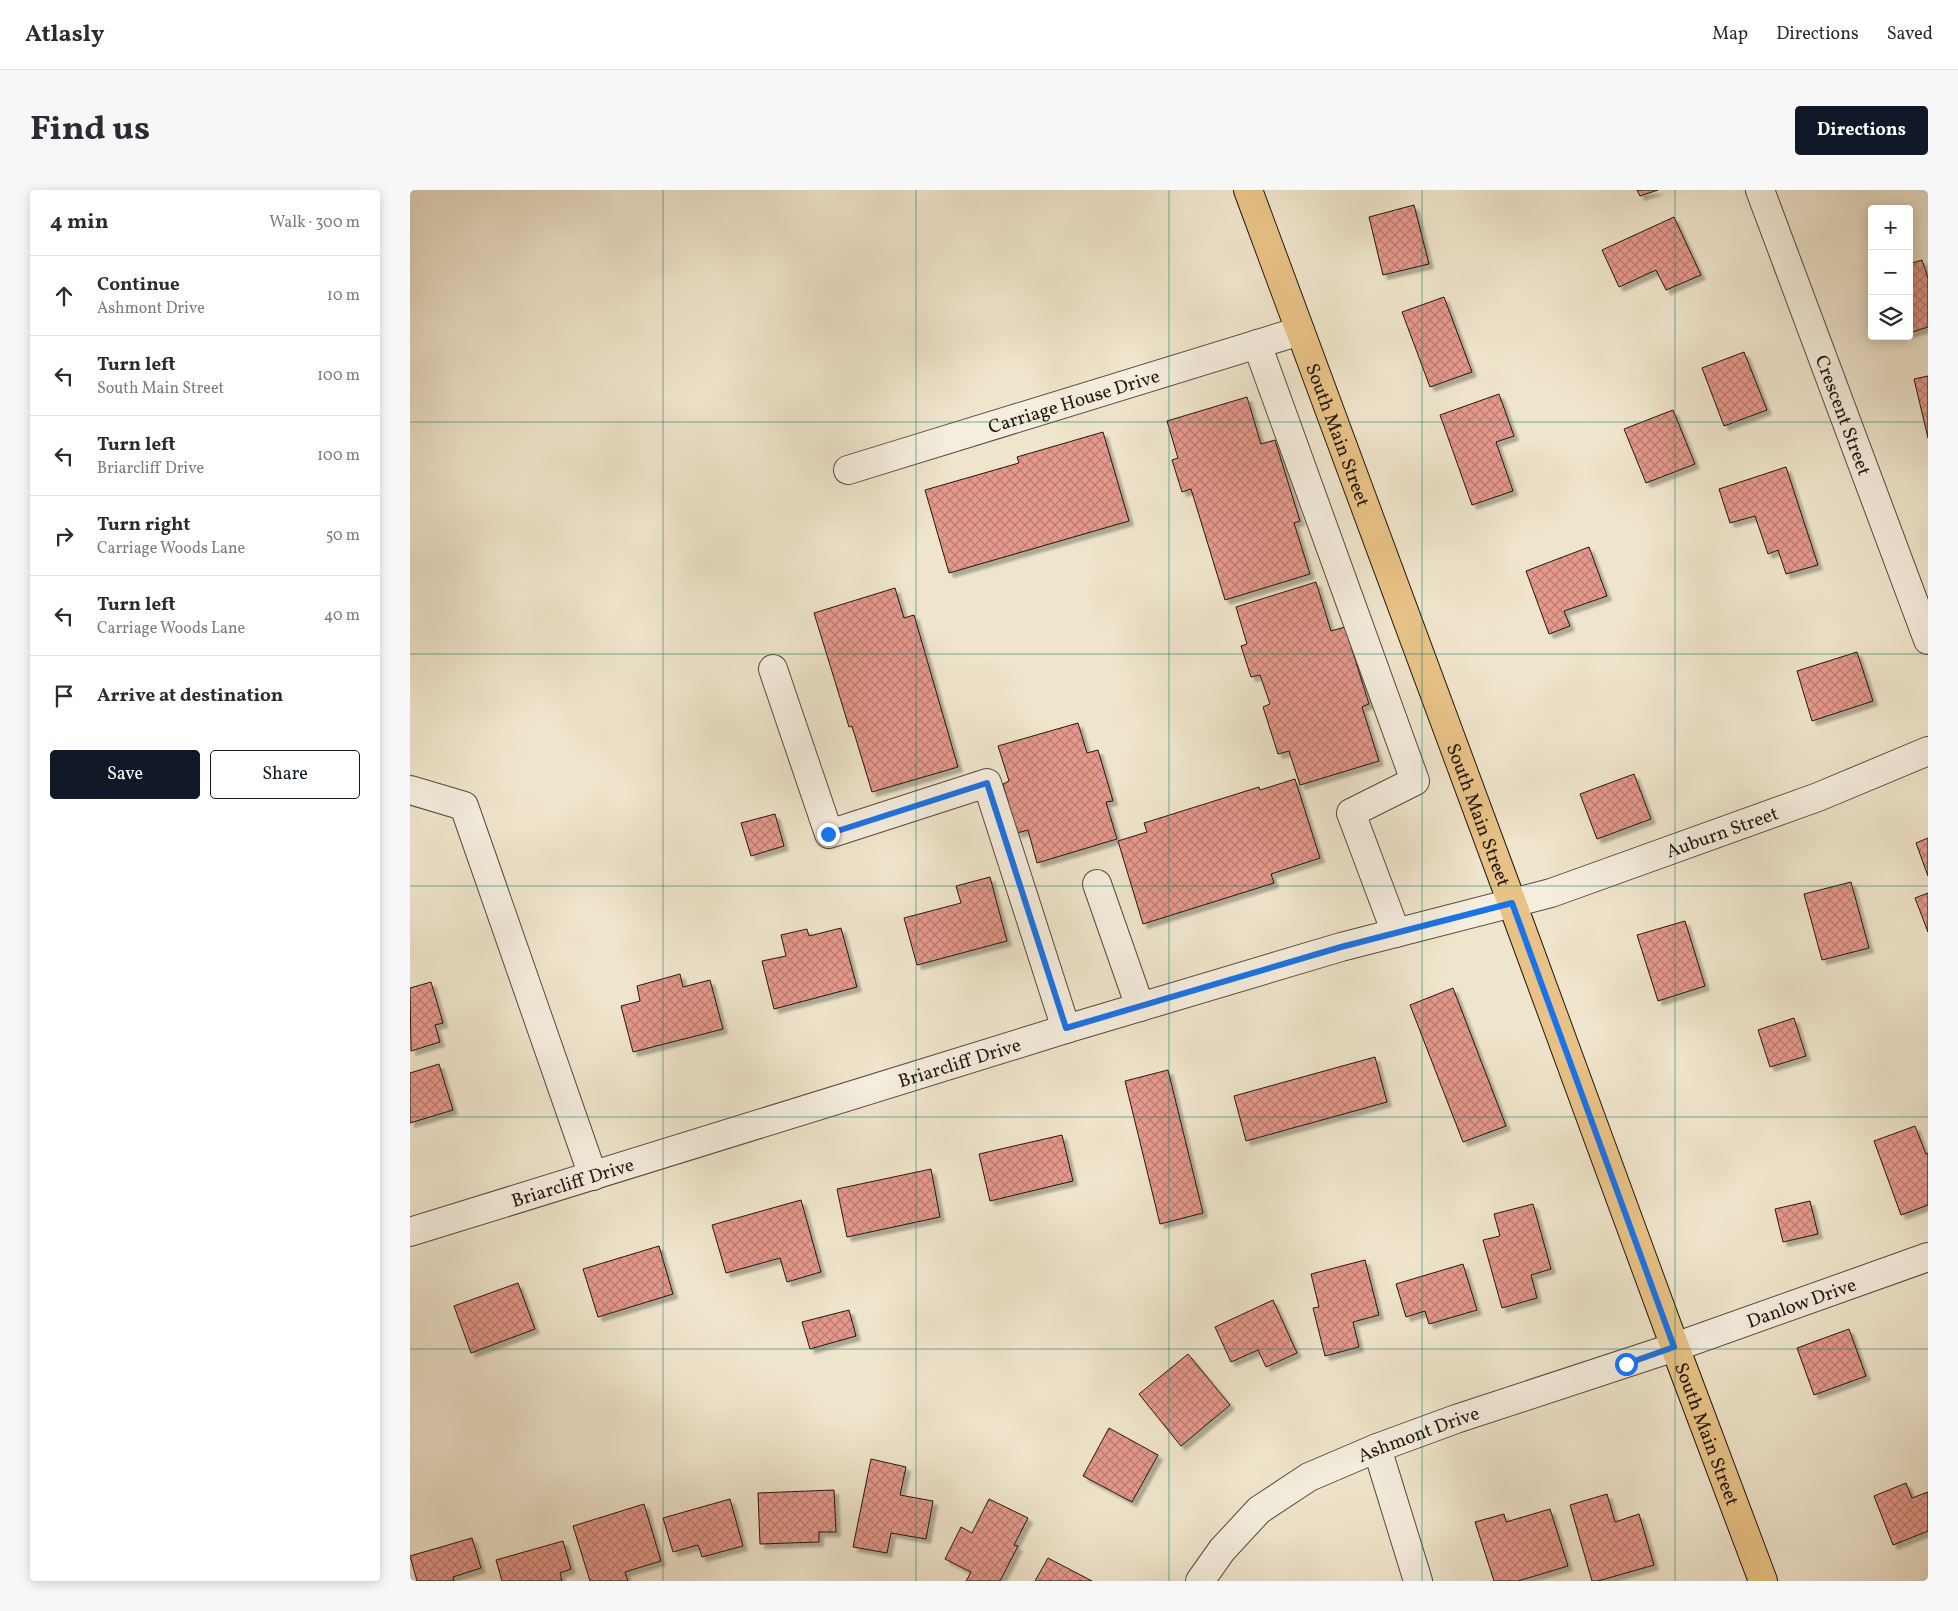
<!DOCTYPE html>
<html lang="en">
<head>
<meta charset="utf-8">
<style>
	:root { --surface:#fff; --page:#f7f7f7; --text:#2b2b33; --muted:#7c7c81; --line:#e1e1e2; --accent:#111827 }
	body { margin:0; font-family:Vollkorn,serif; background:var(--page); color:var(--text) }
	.controls { position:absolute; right:15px; top:15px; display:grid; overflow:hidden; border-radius:5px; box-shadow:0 2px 12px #0003 }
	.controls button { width:45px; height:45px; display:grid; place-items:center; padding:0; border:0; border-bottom:1px solid var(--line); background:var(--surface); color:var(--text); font:25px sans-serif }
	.stop { position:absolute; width:15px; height:15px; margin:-11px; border:4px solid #1a73e8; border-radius:50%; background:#fff }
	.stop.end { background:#1a73e8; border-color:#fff; box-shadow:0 1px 5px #0008 }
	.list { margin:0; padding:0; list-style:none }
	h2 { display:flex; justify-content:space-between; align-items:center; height:65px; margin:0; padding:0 20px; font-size:21px }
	h2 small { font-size:16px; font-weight:400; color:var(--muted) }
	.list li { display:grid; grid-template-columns:32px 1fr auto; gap:15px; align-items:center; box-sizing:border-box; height:80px; padding:0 20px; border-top:1px solid var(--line) }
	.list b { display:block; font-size:19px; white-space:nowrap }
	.list p { margin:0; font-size:16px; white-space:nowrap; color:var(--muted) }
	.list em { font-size:16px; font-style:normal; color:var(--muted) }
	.actions { display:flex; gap:10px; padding:15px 20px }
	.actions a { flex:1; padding:11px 0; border:1px solid var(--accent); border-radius:5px; text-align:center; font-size:18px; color:var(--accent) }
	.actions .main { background:var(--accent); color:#fff }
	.icon { flex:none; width:28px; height:28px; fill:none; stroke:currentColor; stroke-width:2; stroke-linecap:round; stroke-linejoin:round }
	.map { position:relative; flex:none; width:1518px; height:1391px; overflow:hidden; border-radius:5px }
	header { display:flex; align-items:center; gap:30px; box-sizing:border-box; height:70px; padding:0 25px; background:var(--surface); border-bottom:1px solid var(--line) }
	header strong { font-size:24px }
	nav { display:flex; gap:28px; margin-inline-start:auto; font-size:18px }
	.intro { display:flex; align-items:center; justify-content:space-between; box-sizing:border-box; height:120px; padding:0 30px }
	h1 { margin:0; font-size:35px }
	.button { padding:12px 22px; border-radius:5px; background:var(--accent); color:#fff; font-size:18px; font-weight:700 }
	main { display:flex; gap:30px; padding:0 30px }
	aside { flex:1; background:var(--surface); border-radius:5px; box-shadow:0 2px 12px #0003 }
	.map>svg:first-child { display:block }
	.building { fill:url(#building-cross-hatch); stroke:#22170f; filter:url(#shadow) }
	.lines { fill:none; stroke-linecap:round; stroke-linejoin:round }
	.minor-casing { stroke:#554a3e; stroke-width:30 }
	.major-casing { stroke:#22170f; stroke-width:30 }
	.minor { stroke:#f5eede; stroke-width:28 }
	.major { stroke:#e8c286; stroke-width:28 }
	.route { stroke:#1a73e8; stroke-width:6 }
	.grid { fill:none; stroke:#0f766e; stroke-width:1; stroke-opacity:0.55 }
	.labels { text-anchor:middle; stroke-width:4; stroke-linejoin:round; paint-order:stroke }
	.street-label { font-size:19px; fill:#22170f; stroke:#f5eede }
</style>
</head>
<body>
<header>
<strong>Atlasly</strong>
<nav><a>Map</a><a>Directions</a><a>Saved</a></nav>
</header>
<div class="intro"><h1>Find us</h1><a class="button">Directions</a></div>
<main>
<aside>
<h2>4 min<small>Walk · 300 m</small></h2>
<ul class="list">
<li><svg class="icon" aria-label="ahead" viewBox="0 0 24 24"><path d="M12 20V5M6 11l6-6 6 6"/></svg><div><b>Continue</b><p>Ashmont Drive</p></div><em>10 m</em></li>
<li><svg class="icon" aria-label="left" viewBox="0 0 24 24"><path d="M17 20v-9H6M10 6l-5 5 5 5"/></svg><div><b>Turn left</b><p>South Main Street</p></div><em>100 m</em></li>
<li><svg class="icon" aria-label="left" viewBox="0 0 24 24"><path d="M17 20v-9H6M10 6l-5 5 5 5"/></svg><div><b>Turn left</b><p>Briarcliff Drive</p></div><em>100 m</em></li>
<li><svg class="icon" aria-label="right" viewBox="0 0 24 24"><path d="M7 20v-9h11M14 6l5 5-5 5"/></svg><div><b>Turn right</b><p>Carriage Woods Lane</p></div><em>50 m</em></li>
<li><svg class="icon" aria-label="left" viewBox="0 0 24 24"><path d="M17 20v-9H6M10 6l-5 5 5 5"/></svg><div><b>Turn left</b><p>Carriage Woods Lane</p></div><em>40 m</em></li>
<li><svg class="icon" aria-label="arrive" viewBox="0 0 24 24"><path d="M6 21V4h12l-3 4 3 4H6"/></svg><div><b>Arrive at destination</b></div></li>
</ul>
<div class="actions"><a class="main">Save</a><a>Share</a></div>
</aside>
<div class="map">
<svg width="1518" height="1391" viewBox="0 0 1518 1391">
	<defs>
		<pattern id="building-cross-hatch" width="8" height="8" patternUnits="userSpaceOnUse" patternTransform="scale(1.25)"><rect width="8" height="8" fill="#e6998c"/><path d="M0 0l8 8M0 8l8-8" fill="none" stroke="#ba7c71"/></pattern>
		<filter id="shadow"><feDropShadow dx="4.5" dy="4.5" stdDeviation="1" flood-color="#0004"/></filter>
	</defs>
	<rect width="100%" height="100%" fill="#efe5cc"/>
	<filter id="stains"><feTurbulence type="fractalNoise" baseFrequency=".004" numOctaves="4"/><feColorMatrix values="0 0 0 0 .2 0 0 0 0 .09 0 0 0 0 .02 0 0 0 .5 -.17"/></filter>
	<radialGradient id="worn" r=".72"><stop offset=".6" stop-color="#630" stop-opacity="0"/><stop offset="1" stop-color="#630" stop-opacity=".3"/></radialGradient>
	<g class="building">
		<polygon points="1227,0 1248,0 1230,6"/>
		<polygon points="1004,15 1019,74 973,85 959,27"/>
		<polygon points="1264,27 1291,85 1256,100 1246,80 1209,97 1192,60"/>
		<polygon points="1512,70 1518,88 1518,137 1499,143 1499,74"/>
		<polygon points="1034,107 1062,182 1020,197 992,122"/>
		<polygon points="1334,162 1357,220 1314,236 1292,178"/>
		<polygon points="1518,186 1518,248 1504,189"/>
		<polygon points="1089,204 1104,246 1086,252 1103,301 1062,315 1030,225"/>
		<polygon points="837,207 851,254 865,250 890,331 884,333 900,384 815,410 781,299 772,302 762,270 768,268 757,231"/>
		<polygon points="1263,220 1285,274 1236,293 1214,239"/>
		<polygon points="693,242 719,331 539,383 515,300 609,273 607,267"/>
		<polygon points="1376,277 1408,375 1376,384 1368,360 1358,364 1345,326 1320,333 1309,299"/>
		<polygon points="1179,357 1197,406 1154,421 1160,436 1139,444 1116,381"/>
		<polygon points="906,392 921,441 935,437 959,514 952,517 969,571 890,595 879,561 868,564 853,517 860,514 850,485 841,487 831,456 837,454 826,417"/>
		<polygon points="485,398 494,428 504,425 548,577 462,602 442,536 439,537 404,423"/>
		<polygon points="1447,462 1463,511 1402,531 1387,481"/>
		<polygon points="668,533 677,563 688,560 703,611 696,612 707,649 627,673 618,640 607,643 593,594 599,591 588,556"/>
		<polygon points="1224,584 1241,629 1187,649 1170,604"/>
		<polygon points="885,589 910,668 861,684 864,693 733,734 708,651 737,642 734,633 849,597 850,600"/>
		<polygon points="365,624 374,656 341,666 331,633"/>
		<polygon points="1518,648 1518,686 1506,653"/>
		<polygon points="580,687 597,751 507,775 494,728 551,713 546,696"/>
		<polygon points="1441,692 1459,758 1412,770 1394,704"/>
		<polygon points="1518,703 1518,742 1505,708"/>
		<polygon points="1275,731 1295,796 1248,811 1227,745"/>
		<polygon points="431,738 447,797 364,819 352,771 376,766 371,745 397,739 399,746"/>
		<polygon points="270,784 273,797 300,790 313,839 223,862 211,816 230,811 227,796"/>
		<polygon points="21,792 33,833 25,835 30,852 1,861 0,798"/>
		<polygon points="1043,798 1096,936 1053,952 1000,815"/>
		<polygon points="1384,828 1396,866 1360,877 1348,840"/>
		<polygon points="965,867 977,912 836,951 824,906"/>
		<polygon points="29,874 43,920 0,933 0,883"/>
		<polygon points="758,880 793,1023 750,1034 715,891"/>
		<polygon points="1505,936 1516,964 1518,963 1518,1015 1491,1025 1464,951"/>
		<polygon points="652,945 663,991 580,1011 569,964"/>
		<polygon points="521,979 530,1027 437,1047 427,999"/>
		<polygon points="391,1010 411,1082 377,1092 370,1068 316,1083 302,1035"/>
		<polygon points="1400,1011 1408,1044 1373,1052 1365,1019"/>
		<polygon points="1123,1014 1141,1079 1121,1085 1127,1108 1092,1118 1073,1050 1090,1046 1084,1024"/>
		<polygon points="249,1056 263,1104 188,1127 173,1079"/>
		<polygon points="955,1070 969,1125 943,1132 949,1157 915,1166 903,1118 909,1117 901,1084"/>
		<polygon points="1053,1074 1067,1120 1019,1134 1015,1121 996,1127 986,1094"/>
		<polygon points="108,1093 125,1139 61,1163 44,1116"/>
		<polygon points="863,1110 887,1163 856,1177 848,1160 821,1172 805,1137"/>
		<polygon points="439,1120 446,1146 400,1159 392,1132"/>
		<polygon points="1439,1139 1456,1186 1404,1205 1387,1158"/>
		<polygon points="778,1164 820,1215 771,1256 729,1204"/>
		<polygon points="699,1238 748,1265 722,1312 673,1286"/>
		<polygon points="461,1269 496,1277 490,1305 523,1311 516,1349 481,1343 477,1363 443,1357"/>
		<polygon points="1496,1293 1502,1308 1518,1302 1518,1341 1483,1355 1464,1306"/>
		<polygon points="424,1300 426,1342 409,1342 409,1352 350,1354 348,1303"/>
		<polygon points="1197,1304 1205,1332 1229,1324 1244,1375 1188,1391 1182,1391 1160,1315"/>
		<polygon points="320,1309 333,1356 292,1367 288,1355 263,1362 253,1328"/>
		<polygon points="579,1309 618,1328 604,1355 608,1356 590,1391 556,1391 561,1382 535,1369 551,1337 562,1343"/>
		<polygon points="234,1314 251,1371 215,1382 218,1391 180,1391 163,1336"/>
		<polygon points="1140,1319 1158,1376 1108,1391 1084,1391 1065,1332 1094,1324 1096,1332"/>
		<polygon points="62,1348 71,1378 43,1387 44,1391 7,1391 0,1366"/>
		<polygon points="153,1351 161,1379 150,1383 152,1391 92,1391 86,1370"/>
		<polygon points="638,1368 682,1391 625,1391"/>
	</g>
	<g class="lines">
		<g class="minor-casing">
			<g id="minor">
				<path id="s1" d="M1350,0L1518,450"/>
				<polyline points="847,154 1005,591 941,623 986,743"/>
				<path id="s2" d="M438,280L890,141"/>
				<polyline points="363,479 419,644 577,593 656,839"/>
				<polyline points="0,600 54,616 183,986"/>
				<polyline points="687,694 730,817"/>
				<path id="s3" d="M0,1042L656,839L931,757L1141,703L1408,607L1518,561"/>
				<polyline points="967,1258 1008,1391"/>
				<path id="s4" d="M790,1391L812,1360L849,1320L899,1287L967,1258L1046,1229L1265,1157L1518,1067"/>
			</g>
		</g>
		<g class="major-casing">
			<g id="major">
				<path id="s5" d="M838,0L1102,713L1265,1157L1353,1391"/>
			</g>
		</g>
		<use href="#minor" class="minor"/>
		<use href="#major" class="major"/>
	</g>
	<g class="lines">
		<polyline class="route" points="418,644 577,593 656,838 931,757 1102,713 1264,1157 1216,1174"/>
	</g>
	<path class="grid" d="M253,0V1391M506,0V1391M759,0V1391M1012,0V1391M1265,0V1391M0,232H1518M0,464H1518M0,696H1518M0,927H1518M0,1159H1518"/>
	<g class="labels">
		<g class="street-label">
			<text dy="7" stroke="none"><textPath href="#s2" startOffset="236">Carriage House Drive</textPath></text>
			<text dy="7" stroke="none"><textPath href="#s1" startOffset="240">Crescent Street</textPath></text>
			<text dy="7" stroke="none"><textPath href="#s5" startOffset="261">South Main Street</textPath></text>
			<text dy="7" stroke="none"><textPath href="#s5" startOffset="666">South Main Street</textPath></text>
			<text dy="7" stroke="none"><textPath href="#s3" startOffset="1372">Auburn Street</textPath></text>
			<text dy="7" stroke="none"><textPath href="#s3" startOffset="575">Briarcliff Drive</textPath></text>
			<text dy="7" stroke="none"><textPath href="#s3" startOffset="170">Briarcliff Drive</textPath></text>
			<text dy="7" stroke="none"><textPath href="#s4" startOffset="675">Danlow Drive</textPath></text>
			<text dy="7" stroke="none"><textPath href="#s4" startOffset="270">Ashmont Drive</textPath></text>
			<text dy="7" stroke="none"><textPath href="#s5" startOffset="1326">South Main Street</textPath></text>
		</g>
	</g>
	<rect width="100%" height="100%" filter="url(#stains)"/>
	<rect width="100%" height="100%" fill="url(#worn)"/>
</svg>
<div class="controls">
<button>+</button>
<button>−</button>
<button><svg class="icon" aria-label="layers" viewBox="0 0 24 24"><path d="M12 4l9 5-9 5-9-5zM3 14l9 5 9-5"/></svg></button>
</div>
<div class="stop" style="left:1216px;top:1174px"></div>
<div class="stop end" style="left:418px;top:644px"></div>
</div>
</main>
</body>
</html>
